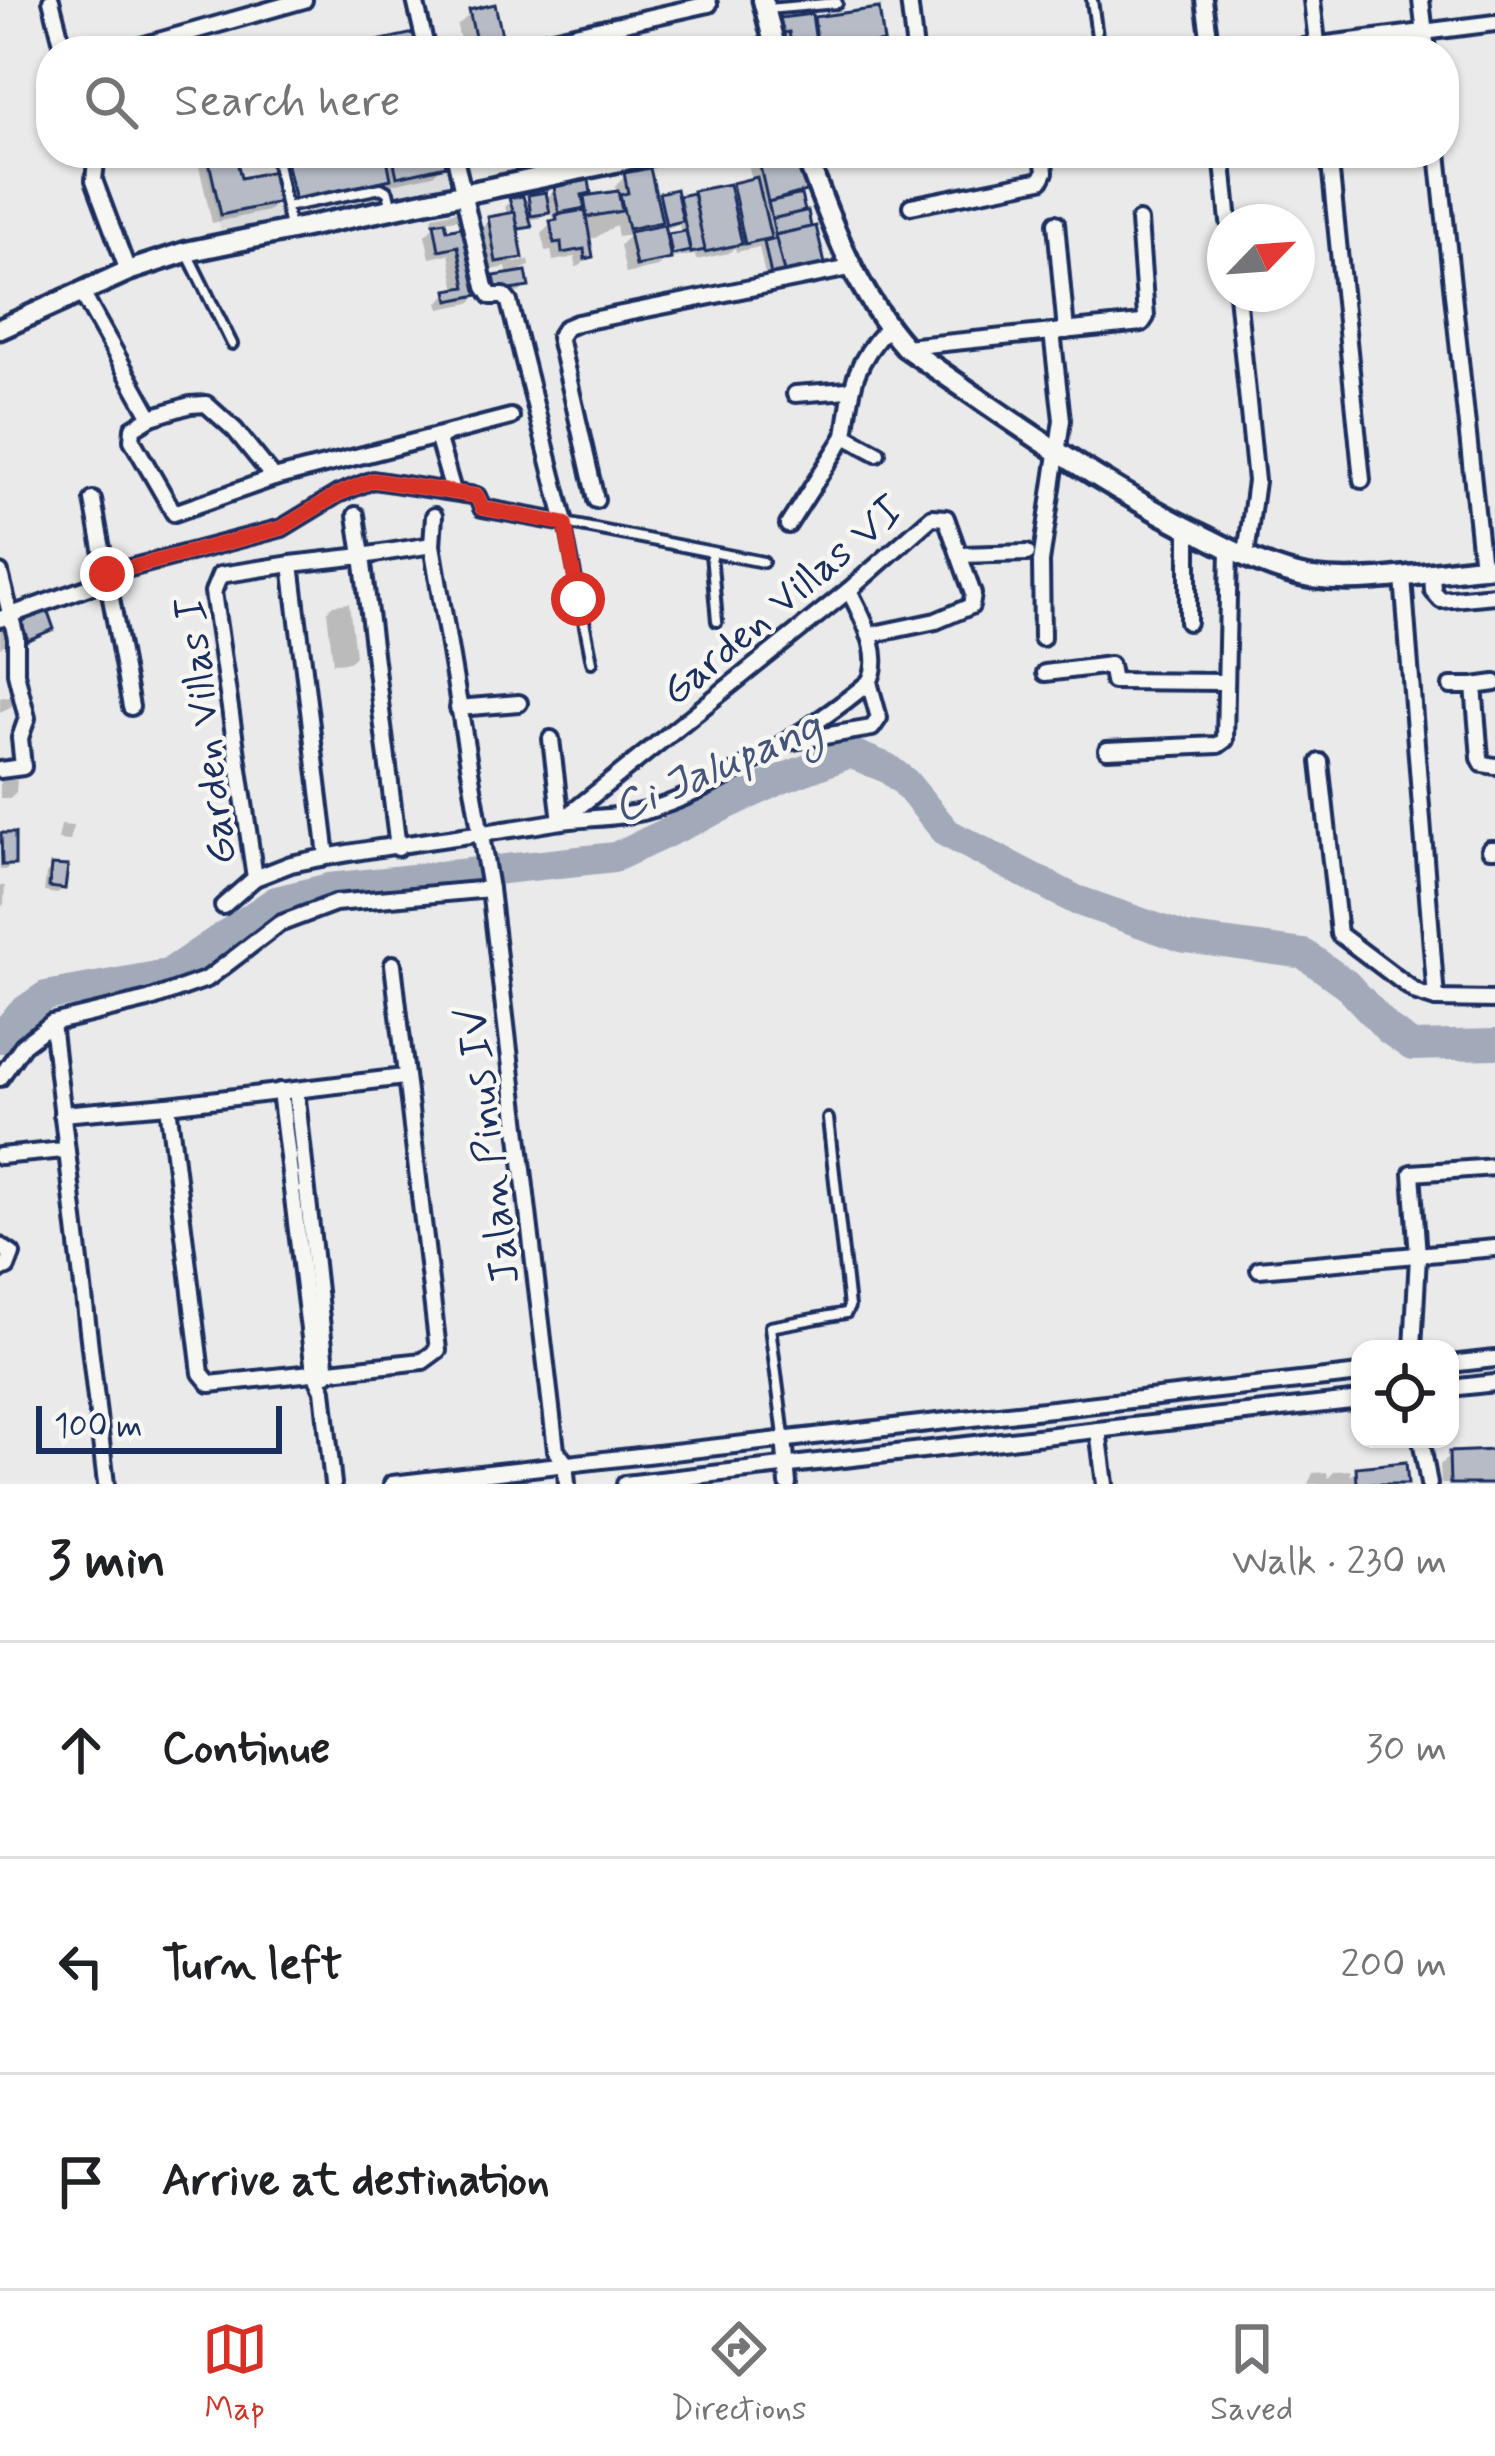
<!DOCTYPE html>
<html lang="en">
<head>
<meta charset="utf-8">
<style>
	:root { --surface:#fff; --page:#f2f2f2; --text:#202124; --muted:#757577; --line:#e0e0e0; --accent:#d93025 }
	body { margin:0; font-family:Mynerve,sans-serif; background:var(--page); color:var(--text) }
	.controls { position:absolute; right:36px; bottom:36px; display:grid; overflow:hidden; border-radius:24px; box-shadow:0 3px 9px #0004 }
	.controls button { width:108px; height:108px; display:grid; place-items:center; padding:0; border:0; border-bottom:3px solid var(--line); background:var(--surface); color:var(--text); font:60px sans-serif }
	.compass { position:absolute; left:1207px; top:204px; width:108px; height:108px; border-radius:50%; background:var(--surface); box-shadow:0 3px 9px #0004; rotate:65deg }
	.scale { position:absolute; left:36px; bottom:30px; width:246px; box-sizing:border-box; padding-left:12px; border:6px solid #1b2f5e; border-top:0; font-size:33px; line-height:42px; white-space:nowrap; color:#1b2f5e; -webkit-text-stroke:9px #f6f6f2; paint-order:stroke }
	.stop { position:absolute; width:36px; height:36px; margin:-27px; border:9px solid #d93025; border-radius:50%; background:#fff }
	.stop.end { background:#d93025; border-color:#fff; box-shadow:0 3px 12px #0008 }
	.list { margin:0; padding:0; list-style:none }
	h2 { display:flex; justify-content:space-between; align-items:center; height:156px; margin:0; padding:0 48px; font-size:51px }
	h2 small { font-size:39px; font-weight:400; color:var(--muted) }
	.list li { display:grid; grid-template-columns:78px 1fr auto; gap:36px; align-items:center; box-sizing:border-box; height:216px; padding:0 48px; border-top:3px solid var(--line) }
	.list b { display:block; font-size:45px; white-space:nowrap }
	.list em { font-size:39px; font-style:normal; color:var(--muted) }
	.icon { flex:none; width:66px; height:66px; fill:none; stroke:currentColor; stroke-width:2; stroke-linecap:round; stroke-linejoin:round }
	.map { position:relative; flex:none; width:1495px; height:1484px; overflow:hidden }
	.search { position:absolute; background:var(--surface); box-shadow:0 3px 9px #0004; left:36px; right:36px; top:36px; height:132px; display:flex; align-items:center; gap:30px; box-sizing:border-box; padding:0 42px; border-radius:48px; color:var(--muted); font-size:45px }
	.sheet { height:804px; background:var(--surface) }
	nav { display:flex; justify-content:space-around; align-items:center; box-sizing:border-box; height:168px; border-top:3px solid var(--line); background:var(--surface); font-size:33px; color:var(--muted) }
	nav a { display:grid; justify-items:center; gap:6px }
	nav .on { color:var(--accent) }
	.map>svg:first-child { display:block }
	.built { fill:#dadcde }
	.shadow { fill:#0003; fill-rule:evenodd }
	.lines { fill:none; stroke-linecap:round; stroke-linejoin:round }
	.river { stroke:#a2aaba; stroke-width:30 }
	.building { fill:#b6bbc6; stroke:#1b2f5e; stroke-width:3 }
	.service-casing { stroke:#1b2f5e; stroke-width:16 }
	.minor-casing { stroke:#1b2f5e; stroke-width:22 }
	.secondary-casing { stroke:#1b2f5e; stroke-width:27 }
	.service { stroke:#f6f6f2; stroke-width:8 }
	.minor { stroke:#f6f6f2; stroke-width:14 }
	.secondary { stroke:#f6f6f2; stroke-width:18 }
	.route { stroke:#d93025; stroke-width:15 }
	.labels { text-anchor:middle; stroke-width:9; stroke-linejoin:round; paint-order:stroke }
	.street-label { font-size:42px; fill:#1b2f5e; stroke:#f6f6f2 }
	.water-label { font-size:45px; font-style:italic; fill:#44547a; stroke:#f6f6f2 }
</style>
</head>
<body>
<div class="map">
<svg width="1495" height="1484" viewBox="0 0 1495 1484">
	<rect width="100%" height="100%" fill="#e9eae9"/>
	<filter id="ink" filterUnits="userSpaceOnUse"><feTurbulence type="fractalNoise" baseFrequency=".00833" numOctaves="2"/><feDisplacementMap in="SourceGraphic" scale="24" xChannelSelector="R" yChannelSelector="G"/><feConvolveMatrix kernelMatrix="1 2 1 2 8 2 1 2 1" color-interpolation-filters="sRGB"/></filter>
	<g filter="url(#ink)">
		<polygon class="built" points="203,153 452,153 458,175 447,177 450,190 222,236"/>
		<g class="shadow">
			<polygon points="471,13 500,43 493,51 462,51 457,26"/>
			<polygon points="815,20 880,40 870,51 887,51 784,51 785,36 777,37 776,27 782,21 810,25"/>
			<polygon points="148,153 232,153 239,182 278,201 268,211 212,223 196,153 149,164"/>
			<polygon points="279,153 382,153 384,160 391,153 440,153 443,165 433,175 388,185 387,180 378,188 286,208 277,169 282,164"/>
			<path d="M752,153H786L803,190L798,195L809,231L767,284L759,247L736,252L735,247L729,253L696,260L695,255L666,259L658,267L626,274L620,245L630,235L618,237L616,225L595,238H587L590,256L580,266L576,267L575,257L553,261L551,250L545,251L542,233L554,221L551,207L541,218L528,220L529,226L515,233L520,257L514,263L529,260L530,266L522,269L525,286L520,292L492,297L490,285L496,279L508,277L506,267L487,271L480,230L489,220L508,217L505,207L511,201L522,205L529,198L545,200L555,189L586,184L589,199L617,194L615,186L625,176L655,202L661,196L675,200L728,191L733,186L752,182L747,158ZM679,225L681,235L665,242L662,229Z"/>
			<polygon points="457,211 459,219 432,222 433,216"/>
			<polygon points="432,228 444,228 445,233 468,229 480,293 470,303 440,309 438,303 448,293 456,291 449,254 430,258 425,235"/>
			<polygon points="349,603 355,656 349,662 333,663 327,611 333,605"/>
			<polygon points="21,622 51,629 22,643 15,628"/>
			<polygon points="6,625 11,640 0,648 0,627"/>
			<polygon points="14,695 16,704 0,712 0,698"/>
			<polygon points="0,779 17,780 16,792 10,798 0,798"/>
			<polygon points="61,825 73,826 70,841 58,840"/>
			<polygon points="3,836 12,864 6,870 0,870"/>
			<polygon points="52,868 63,888 57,894 44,892 46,874"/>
			<polygon points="0,886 5,886 4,904 0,908"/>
			<polygon points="1450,1455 1492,1459 1495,1456 1495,1484 1441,1484 1440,1465"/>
			<polygon points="1350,1470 1351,1476 1357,1470 1405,1484 1308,1484 1313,1473 1327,1472 1328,1478 1335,1471"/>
		</g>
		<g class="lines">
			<polyline class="river" points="0,1038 21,1013 46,996 168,974 276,901 329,888 615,857 784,778 850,753 887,768 905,782 947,833 1076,900 1185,938 1304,954 1346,984 1388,1029 1412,1046 1495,1044"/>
		</g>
		<g class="building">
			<polygon points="495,4 504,44 478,50 469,10"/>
			<polygon points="879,8 884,42 818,50 814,17"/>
			<polygon points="812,14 817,50 787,51 787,44 791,44 789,32 782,33 780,18"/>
			<polygon points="414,33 418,51 331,51"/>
			<polygon points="207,153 235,153 241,178 274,171 281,202 221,215"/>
			<polygon points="290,153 386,153 391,179 295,201 285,156"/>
			<polygon points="392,153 443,153 446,166 397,177"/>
			<polygon points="757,153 797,156 800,170 804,170 806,191 768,202"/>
			<polygon points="650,168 662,222 628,229 620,195 628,193 624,173"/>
			<polygon points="757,177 771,238 745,244 732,183"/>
			<polygon points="589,180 591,193 582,195 585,208 559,213 554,187"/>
			<polygon points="729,184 742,244 705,252 693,191"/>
			<polygon points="676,189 683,221 666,225 659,193"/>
			<polygon points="618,191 622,211 587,217 584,196"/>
			<polygon points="546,192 550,213 531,216 528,195"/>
			<polygon points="693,193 705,250 691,253 679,196"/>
			<polygon points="798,195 801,195 805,211 772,219 768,202"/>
			<polygon points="523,196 532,227 519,229 509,198"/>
			<polygon points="585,210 593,257 585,259 584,249 562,253 561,242 554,243 550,221 557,220 556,215"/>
			<polygon points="805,211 808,211 811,227 775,235 772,219"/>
			<polygon points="515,212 523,258 496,262 488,217"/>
			<polygon points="445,221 447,230 470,225 483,294 449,301 447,290 466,287 458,246 439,250 434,223"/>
			<polygon points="664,225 671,259 636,266 629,232"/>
			<polygon points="816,226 826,268 785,277 775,235"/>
			<polygon points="686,231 690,251 672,255 668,234"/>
			<polygon points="776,239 785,277 772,280 764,242"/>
			<polygon points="526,271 529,287 497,292 494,276"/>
			<polygon points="47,609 54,629 28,640 20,619"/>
			<polygon points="1,833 15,833 15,865 2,865"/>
			<polygon points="51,865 68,866 65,889 49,887"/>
			<polygon points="1494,1450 1495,1484 1450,1484 1449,1452"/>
			<polygon points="1406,1462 1408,1484 1357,1484 1356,1467"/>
		</g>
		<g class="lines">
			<g class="service-casing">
				<g id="service">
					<polyline points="1092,0 1099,51"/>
					<polyline points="767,9 837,3"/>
					<polyline points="275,153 290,228"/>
					<polyline points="286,207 381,188 388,192 391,205"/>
					<polyline points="187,253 232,344"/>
					<polyline points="711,554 717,621"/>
					<polyline points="592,662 565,523 763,562"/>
					<polyline points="784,1436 770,1327 846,1313 849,1307 828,1119"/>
				</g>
			</g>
			<g class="minor-casing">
				<g id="minor">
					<polyline points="51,0 64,51"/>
					<polyline points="415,0 427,51"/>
					<polyline points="909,0 915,51"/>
					<polyline points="1204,0 1211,51"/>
					<polyline points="1312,0 1318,51"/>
					<polyline points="1421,0 1427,51"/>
					<polyline points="606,27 611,51"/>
					<polyline points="123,51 304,0"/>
					<polyline points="499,51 709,4"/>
					<polyline points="1272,51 1495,23"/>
					<polyline points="97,153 94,180 128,271"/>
					<polyline points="1222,153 1229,222"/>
					<polyline points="1329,153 1362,480"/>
					<polyline points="1438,153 1482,567"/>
					<polyline points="911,206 1041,180 1045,172 1043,153"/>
					<polyline points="1056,223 1066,331"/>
					<polyline points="82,293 151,417 190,405 206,404 235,430 274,478 511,417"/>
					<polyline points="1237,294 1256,481 1246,555"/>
					<polyline points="905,347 1142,323 1146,317 1139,221"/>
					<polyline points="795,394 848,390"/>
					<polyline points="151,417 133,428 132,440 174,513 274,478"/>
					<polyline points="437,436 453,491"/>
					<path d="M877,453L845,436C852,387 852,366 887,328"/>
					<polyline points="93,500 131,707"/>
					<polyline points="596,500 559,337 565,328 577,323 850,268"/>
					<polyline points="356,515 362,556 432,545"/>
					<polyline points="434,516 432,545 490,889 556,1450 565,1462 567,1484"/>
					<polyline points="788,525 845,436"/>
					<polyline points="1188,528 1188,622"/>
					<polyline points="961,555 1027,553"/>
					<polyline points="0,573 16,637 16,673 27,718 20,738 23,767 0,770"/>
					<polyline points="1432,573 1433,591 1441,600 1495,595"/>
					<polyline points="107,574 282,528 338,494 373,480 477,496 482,508 565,523 509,302 504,296 491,296 485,287 454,153"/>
					<polyline points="1403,577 1436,999 1495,1000"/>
					<polyline points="0,619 108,580"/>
					<polyline points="1042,638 1041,562 1062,420 1052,332"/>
					<polyline points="1045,673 1110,665 1113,681 1224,682"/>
					<polyline points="1495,683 1474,686 1480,758 1483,764 1495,766"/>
					<polyline points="1451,686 1474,686"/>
					<polyline points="458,708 519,703"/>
					<polyline points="551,739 561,821"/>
					<polyline points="788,742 872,728 879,718 869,682"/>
					<polyline points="1107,750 1218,745 1225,740 1229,548"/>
					<polyline points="1320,762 1339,934 1417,993 1436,999"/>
					<polyline points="561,821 849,590 932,517 946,518 973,594 971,606 936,621 869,635"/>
					<polyline points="1490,849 1495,849"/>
					<polyline points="327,856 291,564 362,556 398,848"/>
					<polyline points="255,878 213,592 220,575 291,564"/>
					<path d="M223,906L255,878L291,864C378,845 468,837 555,822C586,817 616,819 646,811C711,793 817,726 869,682C885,654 861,616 849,590"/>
					<polyline points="393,964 438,1350 423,1361 210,1384 201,1373 168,1105 404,1077"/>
					<polyline points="52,1023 106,1484"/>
					<polyline points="0,1078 23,1045 52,1023 148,1000 207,979 279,924 335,903 490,889"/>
					<polyline points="296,1090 327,1374"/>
					<polyline points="280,1091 314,1371 323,1390 333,1484"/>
					<polyline points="62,1114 168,1105"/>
					<polyline points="0,1156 64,1150"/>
					<polyline points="0,1246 12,1254 7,1267 0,1270"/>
					<polyline points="1259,1269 1495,1248"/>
					<polyline points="1413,1349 1418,1256 1412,1173 1495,1167"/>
					<polyline points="1450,1364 1495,1359"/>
					<polyline points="1450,1388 1495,1383"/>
					<polyline points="1098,1430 1105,1484"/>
					<polyline points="784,1437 788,1484"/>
					<polyline points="1421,1439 1429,1484"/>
					<polyline points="392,1484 1360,1374"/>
					<polyline points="625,1484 1360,1400"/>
				</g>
			</g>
			<g class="secondary-casing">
				<g id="secondary">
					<polyline points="763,0 776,51"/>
					<path d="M805,153C831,222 855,291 905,347C1003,415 1100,486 1208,538C1239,554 1277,573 1312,578C1373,586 1434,570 1495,566"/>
					<polyline points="0,329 128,271 186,252 658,153"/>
				</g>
			</g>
			<use href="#service" class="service"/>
			<use href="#minor" class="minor"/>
			<use href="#secondary" class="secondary"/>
		</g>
	</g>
	<g class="lines" filter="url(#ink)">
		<polyline class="route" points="107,574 282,528 338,494 373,480 477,496 482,508 565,524 578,599"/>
	</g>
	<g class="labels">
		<g class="street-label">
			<text transform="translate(781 599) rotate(-40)" y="15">Garden Villas VI</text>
			<text transform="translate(204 731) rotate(-97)" y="15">Garden Villas I</text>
			<text transform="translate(487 1146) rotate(-97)" y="15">Jalan Pinus IV</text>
		</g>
		<g class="water-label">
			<text transform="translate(716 765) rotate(-23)" y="16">Ci Jalupang</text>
		</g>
	</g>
</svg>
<div class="controls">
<button><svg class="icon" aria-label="locate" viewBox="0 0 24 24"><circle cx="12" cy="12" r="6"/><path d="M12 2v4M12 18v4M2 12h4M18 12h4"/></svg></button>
</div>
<svg class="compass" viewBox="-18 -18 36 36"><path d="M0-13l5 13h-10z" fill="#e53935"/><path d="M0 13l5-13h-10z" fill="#757577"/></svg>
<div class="scale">100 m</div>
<div class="stop" style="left:578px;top:599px"></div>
<div class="stop end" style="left:107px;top:574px"></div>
<div class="search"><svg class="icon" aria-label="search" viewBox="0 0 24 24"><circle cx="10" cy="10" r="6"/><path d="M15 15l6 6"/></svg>Search here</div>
</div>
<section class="sheet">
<h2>3 min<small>Walk · 230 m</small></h2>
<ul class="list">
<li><svg class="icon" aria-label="ahead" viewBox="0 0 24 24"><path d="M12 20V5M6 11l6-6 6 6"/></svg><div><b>Continue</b></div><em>30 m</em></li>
<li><svg class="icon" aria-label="left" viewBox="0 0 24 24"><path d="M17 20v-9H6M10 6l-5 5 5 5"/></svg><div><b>Turn left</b></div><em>200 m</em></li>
<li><svg class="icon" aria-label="arrive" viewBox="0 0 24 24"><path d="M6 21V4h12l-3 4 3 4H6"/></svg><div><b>Arrive at destination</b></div></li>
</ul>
</section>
<nav>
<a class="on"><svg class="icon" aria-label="map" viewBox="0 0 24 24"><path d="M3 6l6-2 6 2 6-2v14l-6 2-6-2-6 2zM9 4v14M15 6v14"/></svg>Map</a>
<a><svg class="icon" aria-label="directions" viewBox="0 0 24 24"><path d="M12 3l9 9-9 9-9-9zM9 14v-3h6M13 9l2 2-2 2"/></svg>Directions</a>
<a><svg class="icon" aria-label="saved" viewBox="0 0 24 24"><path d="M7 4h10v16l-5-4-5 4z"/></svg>Saved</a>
</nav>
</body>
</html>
